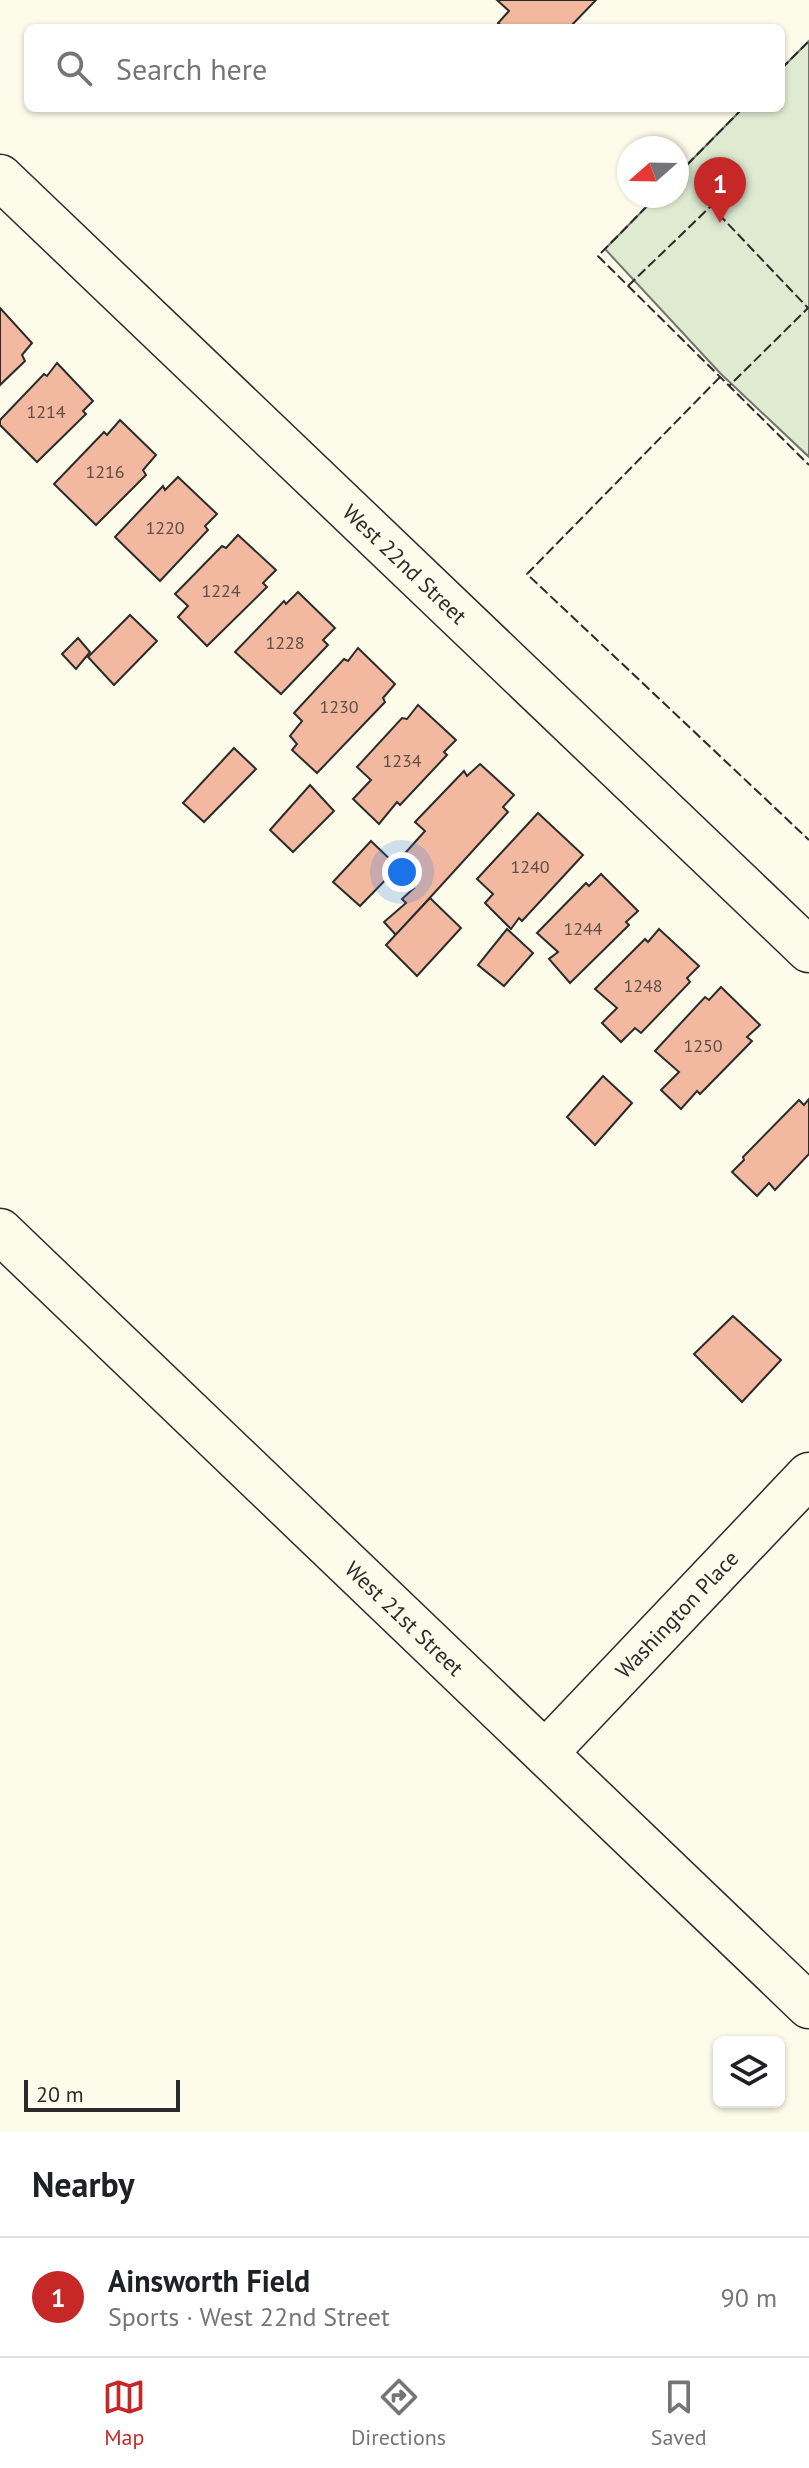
<!DOCTYPE html>
<html lang="en">
<head>
<meta charset="utf-8">
<style>
	:root { --surface:#fff; --page:#f6f6f6; --text:#202124; --muted:#757577; --line:#e0e0e0; --accent:#c62828 }
	body { margin:0; font-family:"PT Sans",sans-serif; background:var(--page); color:var(--text) }
	.controls { position:absolute; right:24px; bottom:24px; display:grid; overflow:hidden; border-radius:12px; box-shadow:0 2px 6px #0004 }
	.controls button { width:72px; height:72px; display:grid; place-items:center; padding:0; border:0; border-bottom:2px solid var(--line); background:var(--surface); color:var(--text); font:40px sans-serif }
	.compass { position:absolute; left:617px; top:136px; width:72px; height:72px; border-radius:50%; background:var(--surface); box-shadow:0 2px 6px #0004; rotate:250deg }
	.scale { position:absolute; left:24px; bottom:20px; width:156px; box-sizing:border-box; padding-left:8px; border:4px solid #2b2b2b; border-top:0; font-size:22px; line-height:28px; white-space:nowrap; color:#2b2b2b; -webkit-text-stroke:6px #fdfbea; paint-order:stroke }
	.you { position:absolute; left:402px; top:872px; width:28px; height:28px; margin:-20px; border:6px solid #fff; border-radius:50%; background:#1a73e8; box-shadow:0 0 0 12px #1a73e833 }
	.badge { display:grid; place-items:center; width:52px; height:52px; border-radius:50%; background:var(--accent); color:#fff; font-size:26px; font-weight:700 }
	.pin { position:absolute; translate:-50% -66px; filter:drop-shadow(0 2px 4px #0008) }
	.pin::after { content:''; position:absolute; top:42px; width:28px; height:24px; background:inherit; clip-path:polygon(0 0,100% 0,50% 100%) }
	.list { margin:0; padding:0; list-style:none }
	h2 { display:flex; justify-content:space-between; align-items:center; height:104px; margin:0; padding:0 32px; font-size:34px }
	h2 small { font-size:26px; font-weight:400; color:var(--muted) }
	.list li { display:grid; grid-template-columns:52px 1fr auto; gap:24px; align-items:center; box-sizing:border-box; height:120px; padding:0 32px; border-top:2px solid var(--line) }
	.list b { display:block; font-size:30px; white-space:nowrap }
	.list p { margin:0; font-size:26px; white-space:nowrap; color:var(--muted) }
	.list em { font-size:26px; font-style:normal; color:var(--muted) }
	.icon { flex:none; width:44px; height:44px; fill:none; stroke:currentColor; stroke-width:2; stroke-linecap:round; stroke-linejoin:round }
	.map { position:relative; flex:none; width:809px; height:2132px; overflow:hidden }
	.search { position:absolute; background:var(--surface); box-shadow:0 2px 6px #0004; left:24px; right:24px; top:24px; height:88px; display:flex; align-items:center; gap:20px; box-sizing:border-box; padding:0 28px; border-radius:12px; color:var(--muted); font-size:30px }
	.sheet { height:224px; background:var(--surface) }
	nav { display:flex; justify-content:space-around; align-items:center; box-sizing:border-box; height:112px; border-top:2px solid var(--line); background:var(--surface); font-size:22px; color:var(--muted) }
	nav a { display:grid; justify-items:center; gap:4px }
	nav .on { color:var(--accent) }
	.map>svg:first-child { display:block }
	.green { fill:#deebd1; stroke:#74746e; stroke-width:2 }
	.building { fill:#f2b8a0; stroke:#2b2b2b; stroke-width:2 }
	.lines { fill:none; stroke-linecap:round; stroke-linejoin:round }
	.minor-casing { stroke:#2b2b2b; stroke-width:47 }
	.tertiary-casing { stroke:#2b2b2b; stroke-width:47 }
	.minor { stroke:#fdfbea; stroke-width:44 }
	.tertiary { stroke:#fdfbea; stroke-width:44 }
	.fence { stroke:#2b2b2b; stroke-width:2; stroke-dasharray:10 4; stroke-linecap:butt }
	.labels { text-anchor:middle; stroke-width:6; stroke-linejoin:round; paint-order:stroke }
	.number-label { font-size:18px; fill:#5d4e48 }
	.street-label { font-size:22px; fill:#2b2b2b; stroke:#fdfbea }
</style>
</head>
<body>
<div class="map">
<svg width="809" height="2132" viewBox="0 0 809 2132">
	<rect width="100%" height="100%" fill="#fdfbea"/>
	<polygon class="green" points="809,41 809,457 720,373 605,249 657,196 677,196 677,175 743,108 781,108 781,69"/>
	<g class="building">
		<polygon points="497,0 596,0 569,28 505,28 498,23 509,11"/>
		<polygon points="0,308 32,343 22,355 25,361 0,385"/>
		<polygon points="57,363 93,401 83,411 86,414 37,462 0,425 0,420 44,374 47,376"/>
		<polygon points="120,420 156,455 143,470 146,475 96,525 54,484 104,432 107,435"/>
		<polygon points="178,477 217,514 205,526 208,530 160,581 115,537 163,486 165,490"/>
		<polygon points="238,535 276,570 263,583 267,587 207,646 178,617 188,606 175,594 222,546 226,548"/>
		<polygon points="298,592 335,628 323,640 328,645 281,694 235,652 284,601 286,604"/>
		<polygon points="130,615 157,641 114,685 88,657"/>
		<polygon points="78,638 90,652 76,669 62,654"/>
		<polygon points="358,648 395,684 383,698 385,702 317,773 292,750 297,744 290,736 302,721 294,713 344,659 348,661"/>
		<polygon points="418,705 456,740 444,752 447,755 400,805 397,802 379,824 353,799 371,780 357,767 402,718 407,719"/>
		<polygon points="234,748 256,769 204,822 183,803"/>
		<polygon points="480,764 514,795 503,807 508,812 396,935 384,922 406,903 402,899 414,888 400,875 406,869 398,861 425,831 415,822 464,771 467,776"/>
		<polygon points="310,785 334,811 293,852 270,830"/>
		<polygon points="538,813 583,855 522,921 519,918 511,929 485,903 493,894 477,879"/>
		<polygon points="371,841 398,867 360,906 333,882"/>
		<polygon points="601,874 638,911 626,922 629,925 570,983 549,959 558,952 537,933 586,883 589,886"/>
		<polygon points="430,898 461,928 417,976 386,945"/>
		<polygon points="507,929 533,953 504,986 478,965"/>
		<polygon points="659,929 699,966 687,978 690,982 641,1033 635,1028 621,1042 602,1023 617,1008 595,989 645,939 648,942"/>
		<polygon points="721,987 760,1025 747,1037 752,1041 700,1094 697,1091 681,1109 661,1090 679,1072 655,1051 705,997 709,1000"/>
		<polygon points="603,1076 632,1103 595,1145 567,1117"/>
		<polygon points="809,1099 809,1154 775,1190 769,1183 757,1196 732,1172 744,1160 743,1157 799,1100 804,1105"/>
		<polygon points="733,1316 781,1360 742,1402 694,1354"/>
	</g>
	<g class="lines">
		<g class="minor-casing">
			<g id="minor">
				<path id="s1" d="M0,177L809,950"/>
				<path id="s2" d="M546,1752L809,1475"/>
			</g>
		</g>
		<g class="tertiary-casing">
			<g id="tertiary">
				<path id="s3" d="M0,1231L809,2006"/>
			</g>
		</g>
		<use href="#minor" class="minor"/>
		<use href="#tertiary" class="tertiary"/>
		<g class="fence">
			<polyline points="781,69 809,41"/>
			<polyline points="677,175 743,108"/>
			<polyline points="657,196 598,256 809,465"/>
			<polyline points="628,286 711,206 808,308 729,386"/>
			<polyline points="720,377 527,574 809,840"/>
		</g>
	</g>
	<g class="labels">
		<g class="number-label">
			<text x="46" y="418">1214</text>
			<text x="105" y="478">1216</text>
			<text x="165" y="534">1220</text>
			<text x="221" y="597">1224</text>
			<text x="285" y="649">1228</text>
			<text x="339" y="713">1230</text>
			<text x="402" y="767">1234</text>
			<text x="530" y="873">1240</text>
			<text x="583" y="935">1244</text>
			<text x="643" y="992">1248</text>
			<text x="703" y="1052">1250</text>
		</g>
		<g class="street-label">
			<text dy="8" stroke="none"><textPath href="#s1" startOffset="560">West 22nd Street</textPath></text>
			<text dy="8" stroke="none"><textPath href="#s2" startOffset="190">Washington Place</textPath></text>
			<text dy="8" stroke="none"><textPath href="#s3" startOffset="560">West 21st Street</textPath></text>
		</g>
	</g>
</svg>
<div class="controls">
<button><svg class="icon" aria-label="layers" viewBox="0 0 24 24"><path d="M12 4l9 5-9 5-9-5zM3 14l9 5 9-5"/></svg></button>
</div>
<svg class="compass" viewBox="-18 -18 36 36"><path d="M0-13l5 13h-10z" fill="#e53935"/><path d="M0 13l5-13h-10z" fill="#757577"/></svg>
<div class="scale">20 m</div>
<div class="you"></div>
<div class="pin badge" style="left:720px;top:223px">1</div>
<div class="search"><svg class="icon" aria-label="search" viewBox="0 0 24 24"><circle cx="10" cy="10" r="6"/><path d="M15 15l6 6"/></svg>Search here</div>
</div>
<section class="sheet">
<h2>Nearby<small></small></h2>
<ul class="list">
<li><span class="badge">1</span><div><b>Ainsworth Field</b><p>Sports · West 22nd Street</p></div><em>90 m</em></li>
</ul>
</section>
<nav>
<a class="on"><svg class="icon" aria-label="map" viewBox="0 0 24 24"><path d="M3 6l6-2 6 2 6-2v14l-6 2-6-2-6 2zM9 4v14M15 6v14"/></svg>Map</a>
<a><svg class="icon" aria-label="directions" viewBox="0 0 24 24"><path d="M12 3l9 9-9 9-9-9zM9 14v-3h6M13 9l2 2-2 2"/></svg>Directions</a>
<a><svg class="icon" aria-label="saved" viewBox="0 0 24 24"><path d="M7 4h10v16l-5-4-5 4z"/></svg>Saved</a>
</nav>
</body>
</html>
